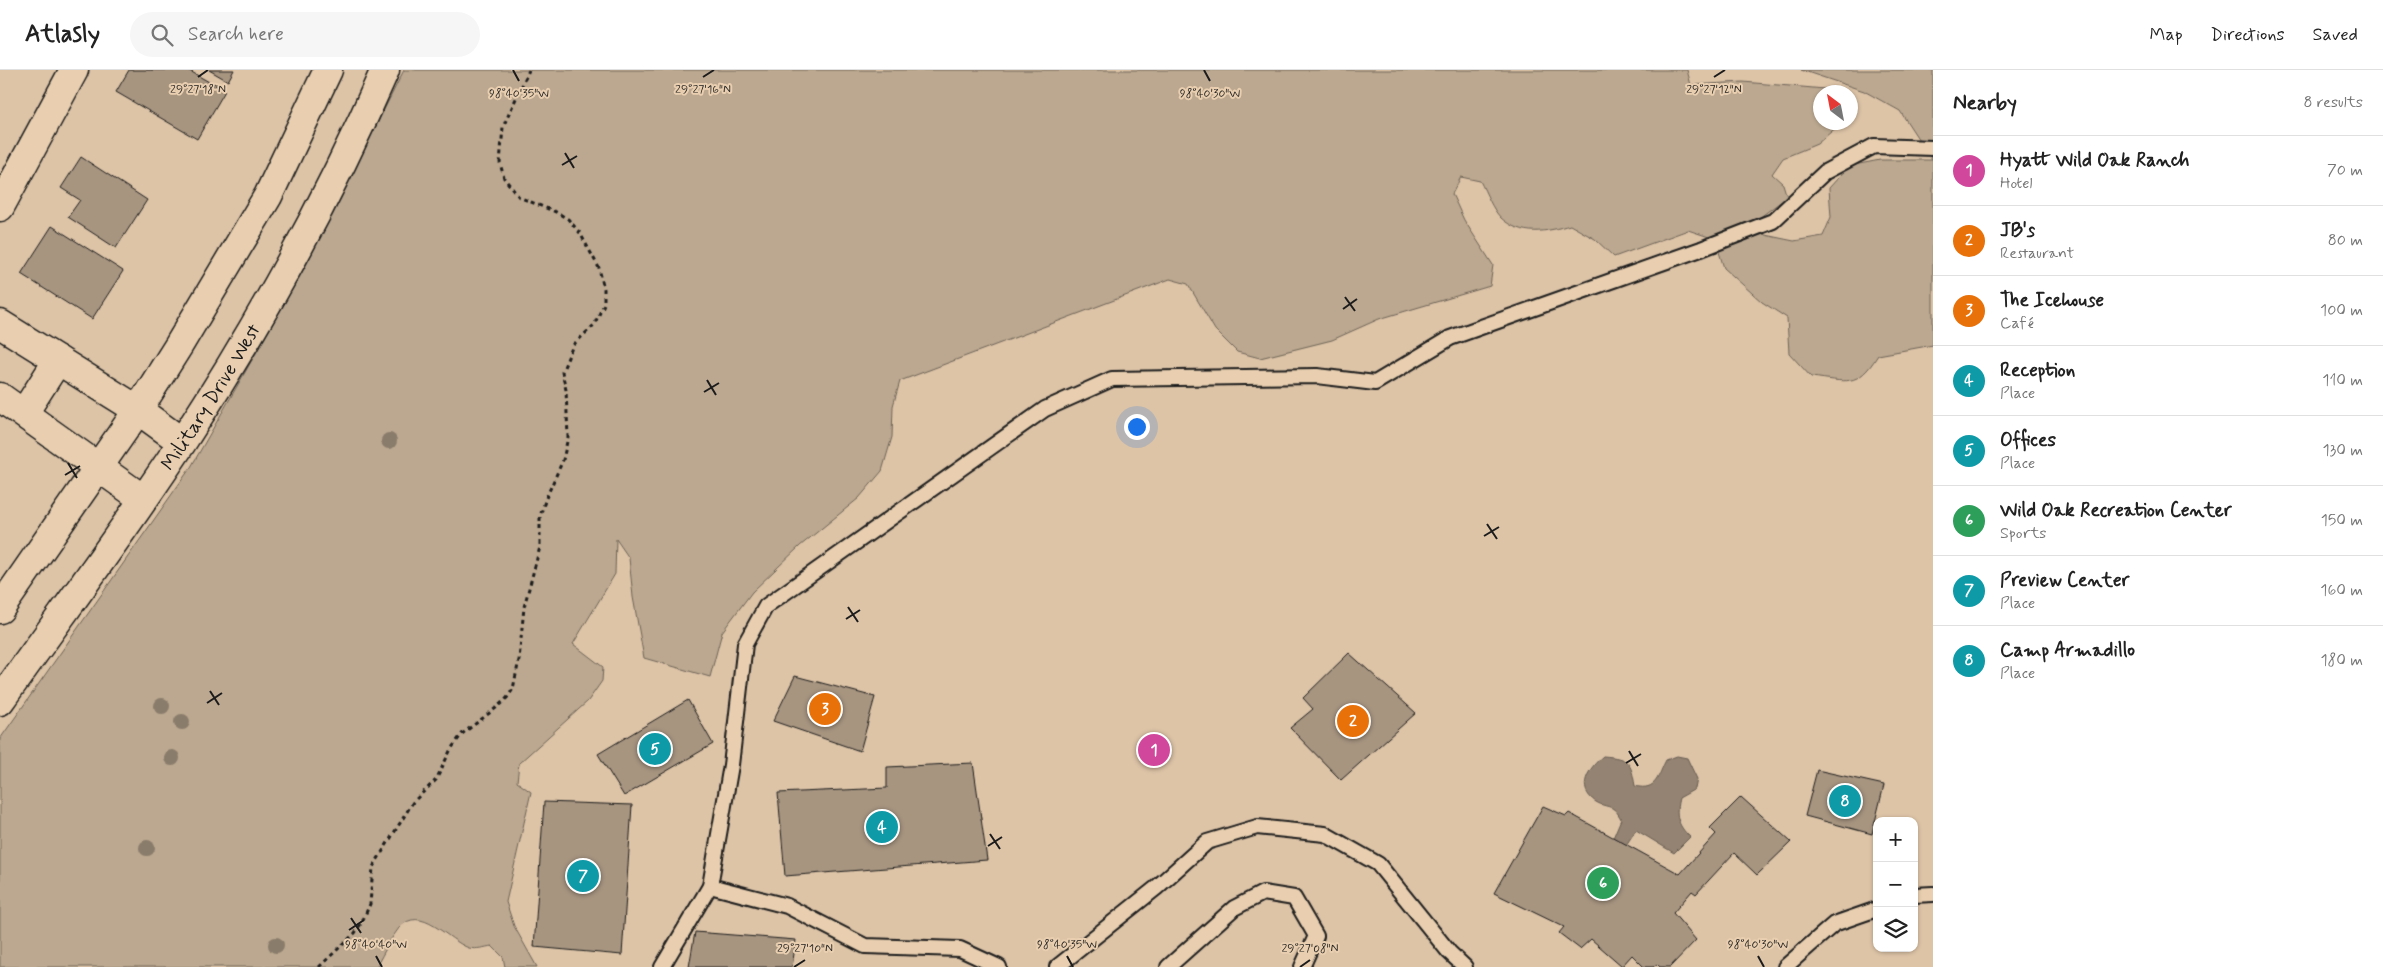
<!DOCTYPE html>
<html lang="en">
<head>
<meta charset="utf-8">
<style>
	:root { --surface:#fff; --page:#f6f6f6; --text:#222; --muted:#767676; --line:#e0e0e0; --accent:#c8321e }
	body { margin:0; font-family:Mynerve,sans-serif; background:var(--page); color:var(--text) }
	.controls { position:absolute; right:15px; bottom:15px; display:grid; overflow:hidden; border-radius:10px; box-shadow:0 1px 4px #0004 }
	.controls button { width:45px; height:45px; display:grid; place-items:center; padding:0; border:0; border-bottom:1px solid var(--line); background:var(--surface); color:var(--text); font:25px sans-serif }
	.compass { position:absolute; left:1813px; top:15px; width:45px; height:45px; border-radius:50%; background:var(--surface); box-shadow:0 1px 4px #0004; rotate:328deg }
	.you { position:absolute; left:1136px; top:356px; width:18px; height:18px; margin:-12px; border:4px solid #fff; border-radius:50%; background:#1a73e8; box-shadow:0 0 0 8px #1a73e833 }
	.badge { display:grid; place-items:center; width:32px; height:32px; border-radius:50%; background:var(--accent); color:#fff; font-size:16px; font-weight:700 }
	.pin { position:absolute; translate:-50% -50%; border:2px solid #fff; box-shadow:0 1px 5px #0006 }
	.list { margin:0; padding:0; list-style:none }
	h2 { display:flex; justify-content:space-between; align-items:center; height:65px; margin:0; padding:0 20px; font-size:21px }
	h2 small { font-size:16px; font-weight:400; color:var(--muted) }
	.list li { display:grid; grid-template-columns:32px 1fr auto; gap:15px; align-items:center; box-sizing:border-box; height:70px; padding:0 20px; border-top:1px solid var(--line) }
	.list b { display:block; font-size:19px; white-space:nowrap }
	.list p { margin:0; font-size:16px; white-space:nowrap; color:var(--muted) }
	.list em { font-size:16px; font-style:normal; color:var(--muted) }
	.icon { flex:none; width:28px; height:28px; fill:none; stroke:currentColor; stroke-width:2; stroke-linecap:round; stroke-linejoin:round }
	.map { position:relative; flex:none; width:1933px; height:897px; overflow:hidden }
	header { display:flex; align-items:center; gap:30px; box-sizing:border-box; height:70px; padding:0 25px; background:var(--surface); border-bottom:1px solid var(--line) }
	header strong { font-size:24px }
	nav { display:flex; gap:28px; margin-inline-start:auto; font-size:18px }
	.search { width:350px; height:45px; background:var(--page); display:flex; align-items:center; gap:12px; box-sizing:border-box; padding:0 18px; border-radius:28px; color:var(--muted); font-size:19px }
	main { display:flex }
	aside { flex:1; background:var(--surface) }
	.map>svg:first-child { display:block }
	.green { fill:#bca890; stroke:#6c6256 }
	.water { fill:#948372; stroke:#645a50 }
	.building { fill:#a79580; stroke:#1c1c1c }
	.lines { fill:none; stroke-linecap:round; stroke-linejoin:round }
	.service-casing { stroke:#1c1c1c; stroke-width:18 }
	.minor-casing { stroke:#1c1c1c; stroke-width:31 }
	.secondary-casing { stroke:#1c1c1c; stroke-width:31 }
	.path { stroke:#1c1c1c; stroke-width:3; stroke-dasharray:4 4; stroke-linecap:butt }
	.service { stroke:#e9cfb0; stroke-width:14 }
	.minor { stroke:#e9cfb0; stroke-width:28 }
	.secondary { stroke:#e9cfb0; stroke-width:28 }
	.tree { fill:#897b6a }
	.ticks { fill:none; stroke:#1c1c1c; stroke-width:2 }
	.labels { text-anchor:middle; stroke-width:4; stroke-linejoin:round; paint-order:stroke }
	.street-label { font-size:20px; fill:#1c1c1c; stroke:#e9cfb0 }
	.ticks-label { font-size:12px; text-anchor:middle; fill:#1c1c1c; stroke:#e9cfb0; stroke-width:4; stroke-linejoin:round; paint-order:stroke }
</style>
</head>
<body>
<header>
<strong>Atlasly</strong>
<div class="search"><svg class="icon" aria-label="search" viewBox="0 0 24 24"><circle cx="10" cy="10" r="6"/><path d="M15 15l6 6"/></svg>Search here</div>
<nav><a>Map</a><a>Directions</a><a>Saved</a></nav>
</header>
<main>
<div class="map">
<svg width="1933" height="897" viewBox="0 0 1933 897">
	<rect width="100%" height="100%" fill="#ddc4a7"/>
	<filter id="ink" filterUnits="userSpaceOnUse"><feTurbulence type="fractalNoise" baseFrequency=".02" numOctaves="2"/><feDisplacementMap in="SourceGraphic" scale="10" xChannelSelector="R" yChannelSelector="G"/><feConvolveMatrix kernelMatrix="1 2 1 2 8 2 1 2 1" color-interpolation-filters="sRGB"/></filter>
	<g filter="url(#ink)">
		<path class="green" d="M404,0H1687L1691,15L1743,12L1825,19L1830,22H1820V52L1839,53V55L1817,74L1783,88L1772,104L1783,114L1787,127L1755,151L1765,165L1794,171L1823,166L1831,147L1829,118L1849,96L1880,90H1932L1900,41L1864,21L1801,0H1933V275L1878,285C1857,319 1847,311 1811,307L1789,283L1787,248L1762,232L1724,198L1715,169L1688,160L1614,187L1595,169L1570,155C1546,162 1522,167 1501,148C1492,139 1486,122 1480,111L1461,107L1452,124L1464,150L1493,195L1490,216L1379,249L1332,270L1260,288L1237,282L1215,260L1188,214L1170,209L900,311L893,336L892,367L882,401L859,428L800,476L752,522L722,562L710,607L644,588L633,527L629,488L616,469L615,504L573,574L603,597L602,611L588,631L519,693L517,712L531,722L506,832L514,856L537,897H505L503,887L492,876C485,877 476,880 469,878C448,871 421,833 399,858C390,869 384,883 377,895L381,897H0V669L191,397L305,197Z"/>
		<path class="water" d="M1603,686C1629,688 1631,692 1635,716C1657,722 1658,705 1666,690L1677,686L1687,688L1697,709L1695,719L1679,728C1675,744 1677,755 1690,767L1674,783L1636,760L1626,775L1613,768L1621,749C1613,733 1608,739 1596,732C1575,718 1589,698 1603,686Z"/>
		<g class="building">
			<polygon points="129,0 188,0 225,21 197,69 116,22"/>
			<polygon points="209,0 234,0 228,11"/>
			<polygon points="81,87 147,130 116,178 68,147 80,130 61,118"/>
			<polygon points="52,156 123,201 92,249 21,204"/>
			<polygon points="1349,583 1416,643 1341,710 1290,658 1313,639 1303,628"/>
			<polygon points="795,606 875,627 860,681 773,651"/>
			<polygon points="688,630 713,674 624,726 598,684"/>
			<polygon points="973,693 987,790 785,806 778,723 887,718 887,697"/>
			<polygon points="1817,700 1884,715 1872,764 1805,746"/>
			<polygon points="1741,727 1791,772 1757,805 1734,783 1696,824 1692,821 1673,843 1696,870 1670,897 1660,897 1657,894 1653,897 1644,897 1632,885 1622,896 1591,869 1580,879 1559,863 1564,857 1494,823 1543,736 1566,746 1569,743 1680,804 1716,764 1710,758"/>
			<polygon points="544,732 632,735 622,885 534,877"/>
			<polygon points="695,862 796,870 792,897 689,897"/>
		</g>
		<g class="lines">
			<g class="service-casing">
				<g id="service">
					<polyline points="710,816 787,836 865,876 960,879 999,897"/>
					<polyline points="1914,825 1933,824"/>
					<polyline points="662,897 710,816 731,695 745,574 766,536 1045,339 1112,309 1317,306 1375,313 1450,268 1701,179 1773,151 1825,102 1874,76 1933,78"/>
					<polyline points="1057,897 1156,818 1207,772 1257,757 1325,764 1378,794 1449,882 1465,897"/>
					<polyline points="1168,897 1234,838 1263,823 1294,828 1316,866 1302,897"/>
					<polyline points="1785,897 1834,854 1877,839"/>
				</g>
			</g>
			<g class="minor-casing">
				<g id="minor">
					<polyline points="0,137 74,0"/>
					<polyline points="0,254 138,340 182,372"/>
					<polyline points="0,327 143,429"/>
					<polyline points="24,343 58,290"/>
				</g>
			</g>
			<g class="secondary-casing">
				<g id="secondary">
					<polyline points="0,539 138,340 179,275 268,126 328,0"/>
					<path id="s1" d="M0,631C61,545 125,460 183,371C259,255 329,128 385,0"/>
				</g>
			</g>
			<polyline class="path" points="319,897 355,863 362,852 370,834 373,797 413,732 436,710 451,679 462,664 496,638 507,628 513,619 519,590 524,537 540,477 540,446 546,428 563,390 568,367 566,320 562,302 573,275 594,255 604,234 604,219 599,198 580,163 568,149 556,142 519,127 504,108 500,93 503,57 529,0"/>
			<use href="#service" class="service"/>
			<use href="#minor" class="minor"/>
			<use href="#secondary" class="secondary"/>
		</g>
		<g class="tree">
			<circle cx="389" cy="371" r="8"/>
			<circle cx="162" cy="636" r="8"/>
			<circle cx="182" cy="652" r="8"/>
			<circle cx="172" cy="688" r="8"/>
			<circle cx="147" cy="778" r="8"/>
			<circle cx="276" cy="875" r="8"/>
		</g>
	</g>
	<path class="ticks" d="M513,0L519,11M1204,0L1210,11M198,7L208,0M703,7L714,0M1714,7L1725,0M565,83L574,98M562,95L577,86M1345,227L1355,241M1343,239L1357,229M707,310L716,325M704,322L719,313M68,393L77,408M65,405L80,396M1487,454L1497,469M1484,466L1499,457M848,537L858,552M846,549L860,540M210,621L219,635M207,633L222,623M1629,681L1638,696M1626,693L1641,684M990,764L1000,779M988,776L1002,767M351,848L361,863M349,860L364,850M376,886L382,897M1067,886L1073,897M1758,886L1764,897M794,897L805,890M1300,897L1310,890"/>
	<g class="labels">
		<g class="street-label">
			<text dy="7" stroke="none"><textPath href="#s1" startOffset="370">Military Drive West</textPath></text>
		</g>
	</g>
	<g class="ticks-label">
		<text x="198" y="23">29°27'18"N</text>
		<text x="703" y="23">29°27'16"N</text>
		<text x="1714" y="23">29°27'12"N</text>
		<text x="519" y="27">98°40'35"W</text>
		<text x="1210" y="27">98°40'30"W</text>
		<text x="376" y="878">98°40'40"W</text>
		<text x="1067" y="878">98°40'35"W</text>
		<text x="1758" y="878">98°40'30"W</text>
		<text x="805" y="882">29°27'10"N</text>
		<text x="1310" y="882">29°27'08"N</text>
	</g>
</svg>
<div class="controls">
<button>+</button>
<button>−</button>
<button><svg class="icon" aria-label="layers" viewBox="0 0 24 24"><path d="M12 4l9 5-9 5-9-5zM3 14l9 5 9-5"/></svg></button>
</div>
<svg class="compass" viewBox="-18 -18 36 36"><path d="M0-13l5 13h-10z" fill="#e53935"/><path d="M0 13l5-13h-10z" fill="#767676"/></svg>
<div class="you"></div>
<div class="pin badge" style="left:1154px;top:680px;background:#d1479c">1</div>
<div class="pin badge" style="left:1353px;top:651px;background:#e8710a">2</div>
<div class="pin badge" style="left:825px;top:639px;background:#e8710a">3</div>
<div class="pin badge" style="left:882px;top:757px;background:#0f9aa8">4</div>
<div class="pin badge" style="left:655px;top:679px;background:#0f9aa8">5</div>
<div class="pin badge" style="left:1603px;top:813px;background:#2e9e5b">6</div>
<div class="pin badge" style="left:583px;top:806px;background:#0f9aa8">7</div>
<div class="pin badge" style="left:1845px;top:731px;background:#0f9aa8">8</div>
</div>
<aside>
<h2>Nearby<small>8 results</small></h2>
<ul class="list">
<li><span class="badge" style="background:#d1479c">1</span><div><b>Hyatt Wild Oak Ranch</b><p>Hotel</p></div><em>70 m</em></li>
<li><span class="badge" style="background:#e8710a">2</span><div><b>JB's</b><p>Restaurant</p></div><em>80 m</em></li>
<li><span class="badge" style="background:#e8710a">3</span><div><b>The Icehouse</b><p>Café</p></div><em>100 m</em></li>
<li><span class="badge" style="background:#0f9aa8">4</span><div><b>Reception</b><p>Place</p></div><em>110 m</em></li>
<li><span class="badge" style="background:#0f9aa8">5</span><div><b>Offices</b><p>Place</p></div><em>130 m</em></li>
<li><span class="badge" style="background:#2e9e5b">6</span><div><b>Wild Oak Recreation Center</b><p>Sports</p></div><em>150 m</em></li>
<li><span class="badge" style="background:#0f9aa8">7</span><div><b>Preview Center</b><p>Place</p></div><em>160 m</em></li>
<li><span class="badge" style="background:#0f9aa8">8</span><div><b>Camp Armadillo</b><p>Place</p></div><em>180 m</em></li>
</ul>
</aside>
</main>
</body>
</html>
